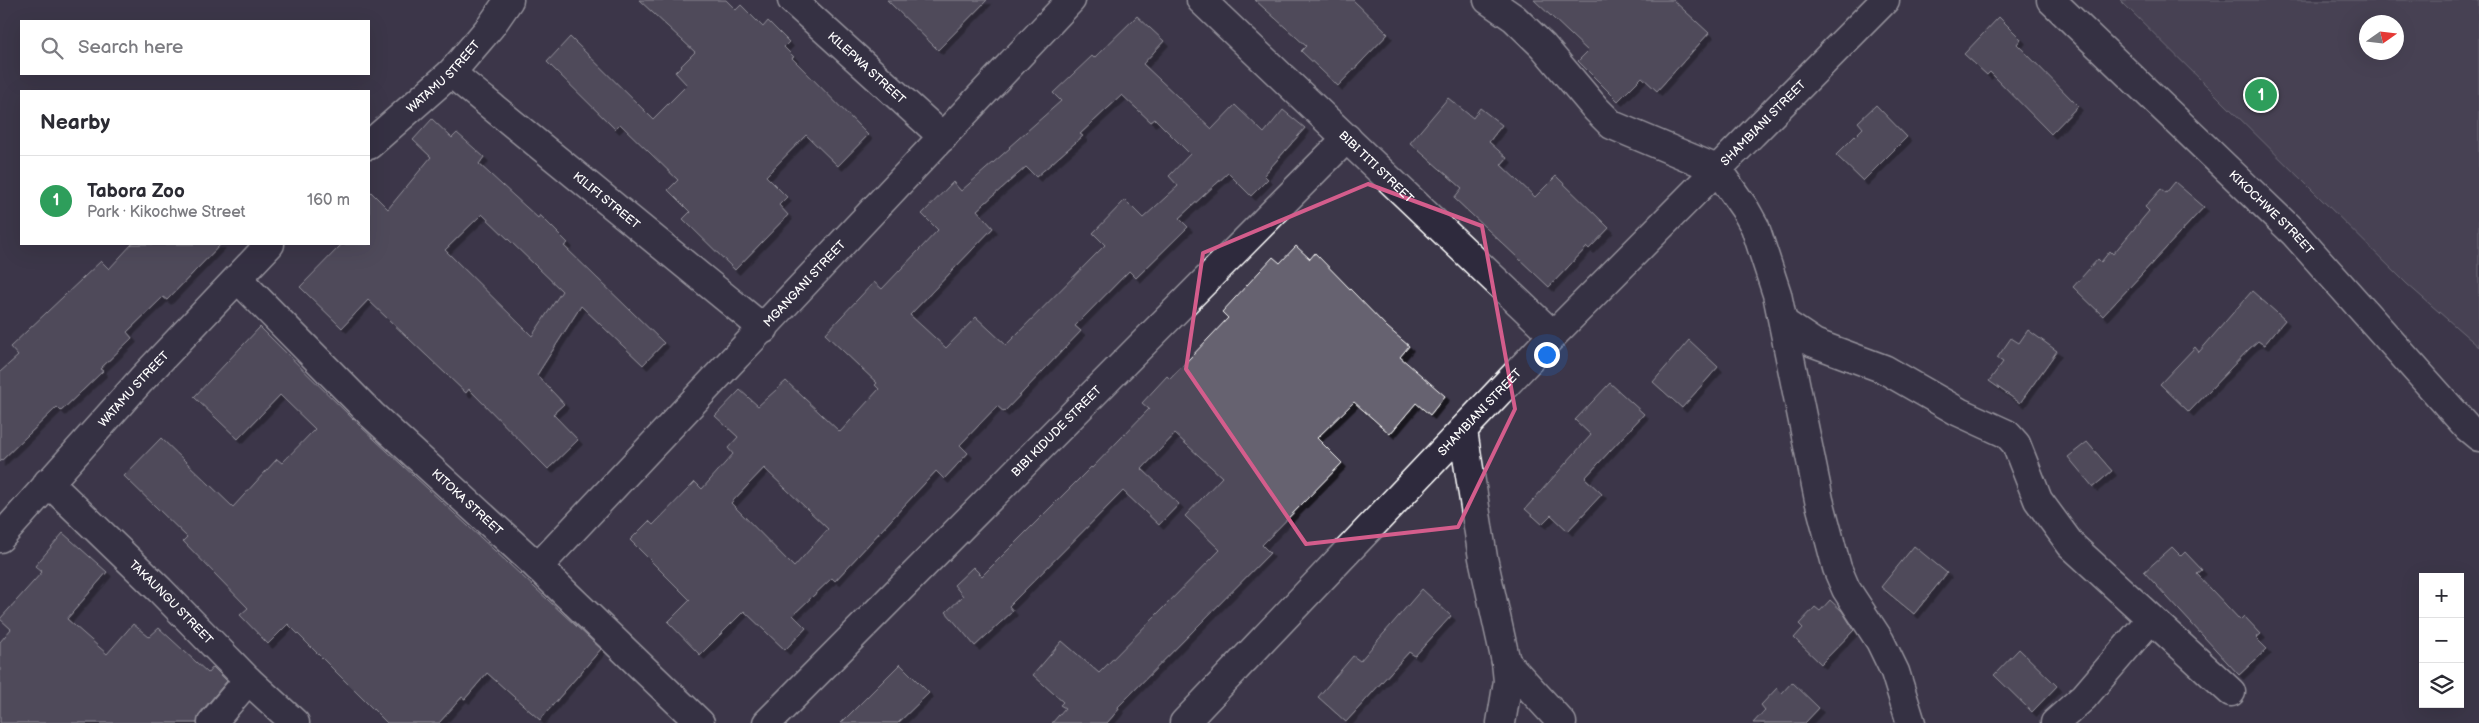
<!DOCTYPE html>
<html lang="en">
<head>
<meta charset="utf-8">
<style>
	:root { --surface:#fff; --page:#f2f2f3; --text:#2b2b33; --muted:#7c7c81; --line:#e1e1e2; --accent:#7c3aed }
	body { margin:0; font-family:"Balsamiq Sans",sans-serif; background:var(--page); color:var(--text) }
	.controls { position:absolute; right:15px; bottom:15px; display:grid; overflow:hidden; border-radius:0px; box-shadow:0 5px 20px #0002 }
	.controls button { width:45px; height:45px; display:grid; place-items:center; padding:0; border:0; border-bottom:1px solid var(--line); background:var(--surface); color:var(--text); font:25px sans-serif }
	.compass { position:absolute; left:2359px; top:15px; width:45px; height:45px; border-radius:50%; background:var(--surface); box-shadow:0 5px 20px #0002; rotate:76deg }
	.you { position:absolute; left:1546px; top:354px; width:18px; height:18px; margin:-12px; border:4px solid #fff; border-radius:50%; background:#1a73e8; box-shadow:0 0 0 8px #1a73e833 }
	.badge { display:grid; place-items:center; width:32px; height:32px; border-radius:50%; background:var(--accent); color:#fff; font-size:16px; font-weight:700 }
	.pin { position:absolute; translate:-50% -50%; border:2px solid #fff; box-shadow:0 1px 5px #0006 }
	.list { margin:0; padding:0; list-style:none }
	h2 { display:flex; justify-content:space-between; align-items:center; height:65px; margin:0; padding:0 20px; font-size:21px }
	h2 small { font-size:16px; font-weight:400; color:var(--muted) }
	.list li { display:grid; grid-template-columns:32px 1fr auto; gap:15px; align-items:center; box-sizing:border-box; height:90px; padding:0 20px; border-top:1px solid var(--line) }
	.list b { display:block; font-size:19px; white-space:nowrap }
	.list p { margin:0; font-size:16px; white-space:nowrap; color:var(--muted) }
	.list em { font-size:16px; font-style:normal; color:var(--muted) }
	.icon { flex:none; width:28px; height:28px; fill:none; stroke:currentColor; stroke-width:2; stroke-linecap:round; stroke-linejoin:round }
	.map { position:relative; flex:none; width:2479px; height:723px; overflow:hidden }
	.search { position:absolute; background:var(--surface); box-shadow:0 5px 20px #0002; left:20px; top:20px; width:350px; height:55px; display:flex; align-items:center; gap:12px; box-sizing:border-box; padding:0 18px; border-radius:0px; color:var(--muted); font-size:19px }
	.panel { position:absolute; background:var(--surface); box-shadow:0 5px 20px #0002; left:20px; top:90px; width:350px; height:155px; border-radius:0px }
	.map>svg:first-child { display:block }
	.green { fill:#555060; stroke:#aaa8b0; fill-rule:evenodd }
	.building { fill:#666270; stroke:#fff; fill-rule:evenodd; filter:url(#shadow) }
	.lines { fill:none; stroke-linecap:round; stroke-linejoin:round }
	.street-casing { stroke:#fff; stroke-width:31 }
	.street { stroke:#2f2a3d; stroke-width:28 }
	.marked { fill:none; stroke:#d45d8c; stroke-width:4; stroke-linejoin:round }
	.labels { text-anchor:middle; stroke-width:4.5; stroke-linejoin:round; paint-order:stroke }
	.street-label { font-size:12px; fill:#fff; stroke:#2f2a3d }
</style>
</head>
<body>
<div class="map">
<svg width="2479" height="723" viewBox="0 0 2479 723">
	<defs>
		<filter id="shadow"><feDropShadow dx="4.5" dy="4.5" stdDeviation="0" flood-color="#0009"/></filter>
	</defs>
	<rect width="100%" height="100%" fill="#3c3749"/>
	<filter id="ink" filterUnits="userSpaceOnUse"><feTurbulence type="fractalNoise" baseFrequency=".02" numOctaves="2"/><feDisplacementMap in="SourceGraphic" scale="10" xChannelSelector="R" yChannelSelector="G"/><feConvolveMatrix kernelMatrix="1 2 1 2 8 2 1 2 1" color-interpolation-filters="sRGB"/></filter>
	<g filter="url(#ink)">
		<path class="green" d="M2120,0H2479V347L2407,284ZM2366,22H2396V52H2366Z"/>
		<g class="building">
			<polygon points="639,0 726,0 736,10 741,5 763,27 768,21 789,42 784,47 794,57 792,58 868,135 838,166 806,135 766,176 787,197 779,205 788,215 735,270 683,219 690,212 668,190 678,180 620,124 615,129 547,62 570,37 653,119 687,85 675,72 695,52"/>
			<polygon points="887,0 987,0 938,50"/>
			<polygon points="1255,0 1353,0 1388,34 1338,86 1301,51 1306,46"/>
			<polygon points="1534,0 1673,0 1709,33 1657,91 1642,77 1618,101 1578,61 1588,51"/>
			<path d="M1137,16L1164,41L1143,64L1212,129L1235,105L1264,133L1283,110L1305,128L1264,175L1268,179L1251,196L1228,173L1179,218L1188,227L1136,278L1129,271L1075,326L1081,331L1004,412L997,406L960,445L968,453L944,479L936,471L835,581L832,578L793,615L806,628L785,650L744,611L700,655L668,622L690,600L630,540L649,521L653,525L695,482L702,489L733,454L728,448L738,437L715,416L740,390L758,406L786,381L840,432L879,389L875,385L877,383L825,334L874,282L882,289L938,230L922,214L953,182L961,191L1010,148L1009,147L1061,101L1053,93L1092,56L1094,58ZM1122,95L1151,122L1155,119L1190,154L1169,176L1178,186L1143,218L1125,200L1093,233L1105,245L1006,345L976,317L946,348L910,315L993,228L977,210L1026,167L1036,177L1083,136L1080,134ZM764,468L828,529L794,567L731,503Z"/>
			<polygon points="1999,17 2021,39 2017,44 2078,106 2051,134 1990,72 1987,75 1964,54"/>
			<polygon points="1448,98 1473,118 1480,108 1502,125 1489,142 1507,158 1501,165 1535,197 1556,176 1609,228 1589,249 1587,247 1549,287 1454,198 1462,188 1410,143"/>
			<polygon points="1876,105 1907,137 1863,181 1836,155 1863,128 1858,122"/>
			<path d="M432,119L452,138L457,133L484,157L479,164L538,218L540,215L568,243L564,246L664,343L643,365L581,306L537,375L564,404L553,414L578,440L548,469L469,389L466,393L368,300L342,328L300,287L342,244H369V190L388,209L431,157L413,140ZM482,214L562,291L532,336L445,250Z"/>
			<polygon points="2175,182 2204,207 2103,316 2073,287 2098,259 2101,262 2110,251 2113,254 2149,211 2145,207 2161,189 2166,193"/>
			<polygon points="132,244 221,244 167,300 163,297 127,332 132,338 100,369 103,371 61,411 57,407 0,462 0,372 18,356 10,347 101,261 109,269"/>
			<polygon points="1296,246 1310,259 1315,253 1387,327 1409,346 1400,357 1445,396 1430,415 1416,403 1390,434 1354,402 1317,438 1342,463 1262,545 1270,553 1118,707 1119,709 1107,723 1052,723 1065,708 1060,705 1063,702 1033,675 1062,641 1099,673 1220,550 1185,516 1222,477 1175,434 1142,469 1179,504 1159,525 1123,491 1009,606 1013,611 975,646 946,612 963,596 954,585 973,567 982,576 1091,467 1092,468 1149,409 1142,403 1167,376 1170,379 1228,318 1222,312 1273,257 1280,263"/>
			<polygon points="2252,291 2285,320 2264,345 2258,341 2249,349 2189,412 2160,384 2195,347 2199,352"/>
			<polygon points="260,327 361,427 601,649 540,720 487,673 465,699 462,697 439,723 387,723 288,624 268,644 240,615 248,608 183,541 187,537 124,476 161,438 233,507 277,459 282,463 315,429 280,395 238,439 194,397"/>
			<polygon points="2028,330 2057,351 2020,403 1989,381 2003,362 1997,358 2011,338 2019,343"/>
			<polygon points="1689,340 1718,367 1682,408 1653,382"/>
			<polygon points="1610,383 1644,414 1585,478 1602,494 1568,531 1551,515 1542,524 1525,509 1591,435 1575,420"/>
			<polygon points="2087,442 2112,471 2093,487 2068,457"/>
			<polygon points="63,533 107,572 67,619 107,654 133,624 149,637 159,628 208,673 213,667 227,681 200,713 197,723 0,723 0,642 11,629 0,619 42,572 35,566"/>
			<polygon points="1914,546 1947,573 1914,614 1881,587"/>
			<polygon points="2172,547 2181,556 2185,552 2202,570 2197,574 2240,620 2244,616 2261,634 2256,638 2267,649 2239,675 2144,572"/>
			<polygon points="1422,589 1451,616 1415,656 1409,652 1346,722 1318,697 1353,656 1360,661"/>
			<polygon points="1830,600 1842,611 1854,630 1821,664 1794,638 1803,628 1799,624 1815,607 1820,611"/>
			<polygon points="2019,649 2057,686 2032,712 1994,675"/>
			<polygon points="900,664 929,693 898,723 841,723"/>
			<polygon points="1792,682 1819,708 1805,723 1753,723 1765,710 1761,705 1777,688 1782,693"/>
		</g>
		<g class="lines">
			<g class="street-casing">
				<g id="street">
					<path id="s1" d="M792,0L943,137"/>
					<path id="s2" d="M1201,0L1553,335"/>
					<polyline points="1488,0 1514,18 1543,46 1596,109 1612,125 1717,169 1745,209 1755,227 1777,294 1819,500 1837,568 1846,589 1880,641 1895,672 1911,723"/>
					<path id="s3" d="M2051,0L2294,233L2468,428L2479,437"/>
					<path id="s4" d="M451,73L764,329"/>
					<path id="s5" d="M369,145L451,73L491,26L509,0"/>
					<path id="s6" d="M238,279L372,415L538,567L700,723"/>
					<polyline points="1784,323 1814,343 1884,369 1959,412 2007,434 2016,444 2038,500 2071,545 2231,692"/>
					<polyline points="1463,431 1483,558 1506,662 1508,681 1501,723"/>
					<path id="s7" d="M48,482L160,590L248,680L295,723"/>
					<path id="s8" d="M0,538L141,380L270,244"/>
					<path id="s9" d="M538,567L1071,0"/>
					<polyline points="1506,662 1562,723"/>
					<polyline points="212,723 248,680"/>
					<path id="s10" d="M767,723L1347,138"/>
					<path id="s11" d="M1184,723L1553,335L1885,0"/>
					<polyline points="2055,723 2084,697 2150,620"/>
				</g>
			</g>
			<use href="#street" class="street"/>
		</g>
	</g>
	<path d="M0 0H2479V723H0ZM1368,184L1482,226L1515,409L1458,527L1306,544L1186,369L1203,253Z" fill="#3c3749" fill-opacity=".55" fill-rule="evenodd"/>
	<path class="marked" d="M1368,184L1482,226L1515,409L1458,527L1306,544L1186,369L1203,253Z"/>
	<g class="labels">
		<g class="street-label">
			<text dy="4" stroke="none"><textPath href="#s1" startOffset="101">KILEPWA STREET</textPath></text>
			<text dy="4" stroke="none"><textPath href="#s5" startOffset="101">WATAMU STREET</textPath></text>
			<text dy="4" stroke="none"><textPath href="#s11" startOffset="834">SHAMBIANI STREET</textPath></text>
			<text dy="4" stroke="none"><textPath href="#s2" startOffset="242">BIBI TITI STREET</textPath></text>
			<text dy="4" stroke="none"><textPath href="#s4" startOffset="201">KILIFI STREET</textPath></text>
			<text dy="4" stroke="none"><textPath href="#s3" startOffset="306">KIKOCHWE STREET</textPath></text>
			<text dy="4" stroke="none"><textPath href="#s9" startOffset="389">MGANGANI STREET</textPath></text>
			<text dy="4" stroke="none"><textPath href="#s8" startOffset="200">WATAMU STREET</textPath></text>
			<text dy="4" stroke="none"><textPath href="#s11" startOffset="429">SHAMBIANI STREET</textPath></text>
			<text dy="4" stroke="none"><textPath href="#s10" startOffset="411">BIBI KIDUDE STREET</textPath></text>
			<text dy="4" stroke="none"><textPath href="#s6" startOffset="320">KITOKA STREET</textPath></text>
			<text dy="4" stroke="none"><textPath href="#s7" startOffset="172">TAKAUNGU STREET</textPath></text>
		</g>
	</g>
</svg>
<div class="controls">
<button>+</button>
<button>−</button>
<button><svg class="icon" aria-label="layers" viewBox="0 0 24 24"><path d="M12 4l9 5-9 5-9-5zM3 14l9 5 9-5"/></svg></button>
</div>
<svg class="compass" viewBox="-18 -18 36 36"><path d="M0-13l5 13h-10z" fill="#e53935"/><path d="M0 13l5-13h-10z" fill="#7c7c81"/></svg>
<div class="you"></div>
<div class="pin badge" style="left:2261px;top:95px;background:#2e9e5b">1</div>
<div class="search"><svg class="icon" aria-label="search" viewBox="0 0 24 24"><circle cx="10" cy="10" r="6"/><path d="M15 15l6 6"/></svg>Search here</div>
<section class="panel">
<h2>Nearby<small></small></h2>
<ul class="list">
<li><span class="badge" style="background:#2e9e5b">1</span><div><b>Tabora Zoo</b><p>Park · Kikochwe Street</p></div><em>160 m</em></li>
</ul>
</section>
</div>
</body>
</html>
